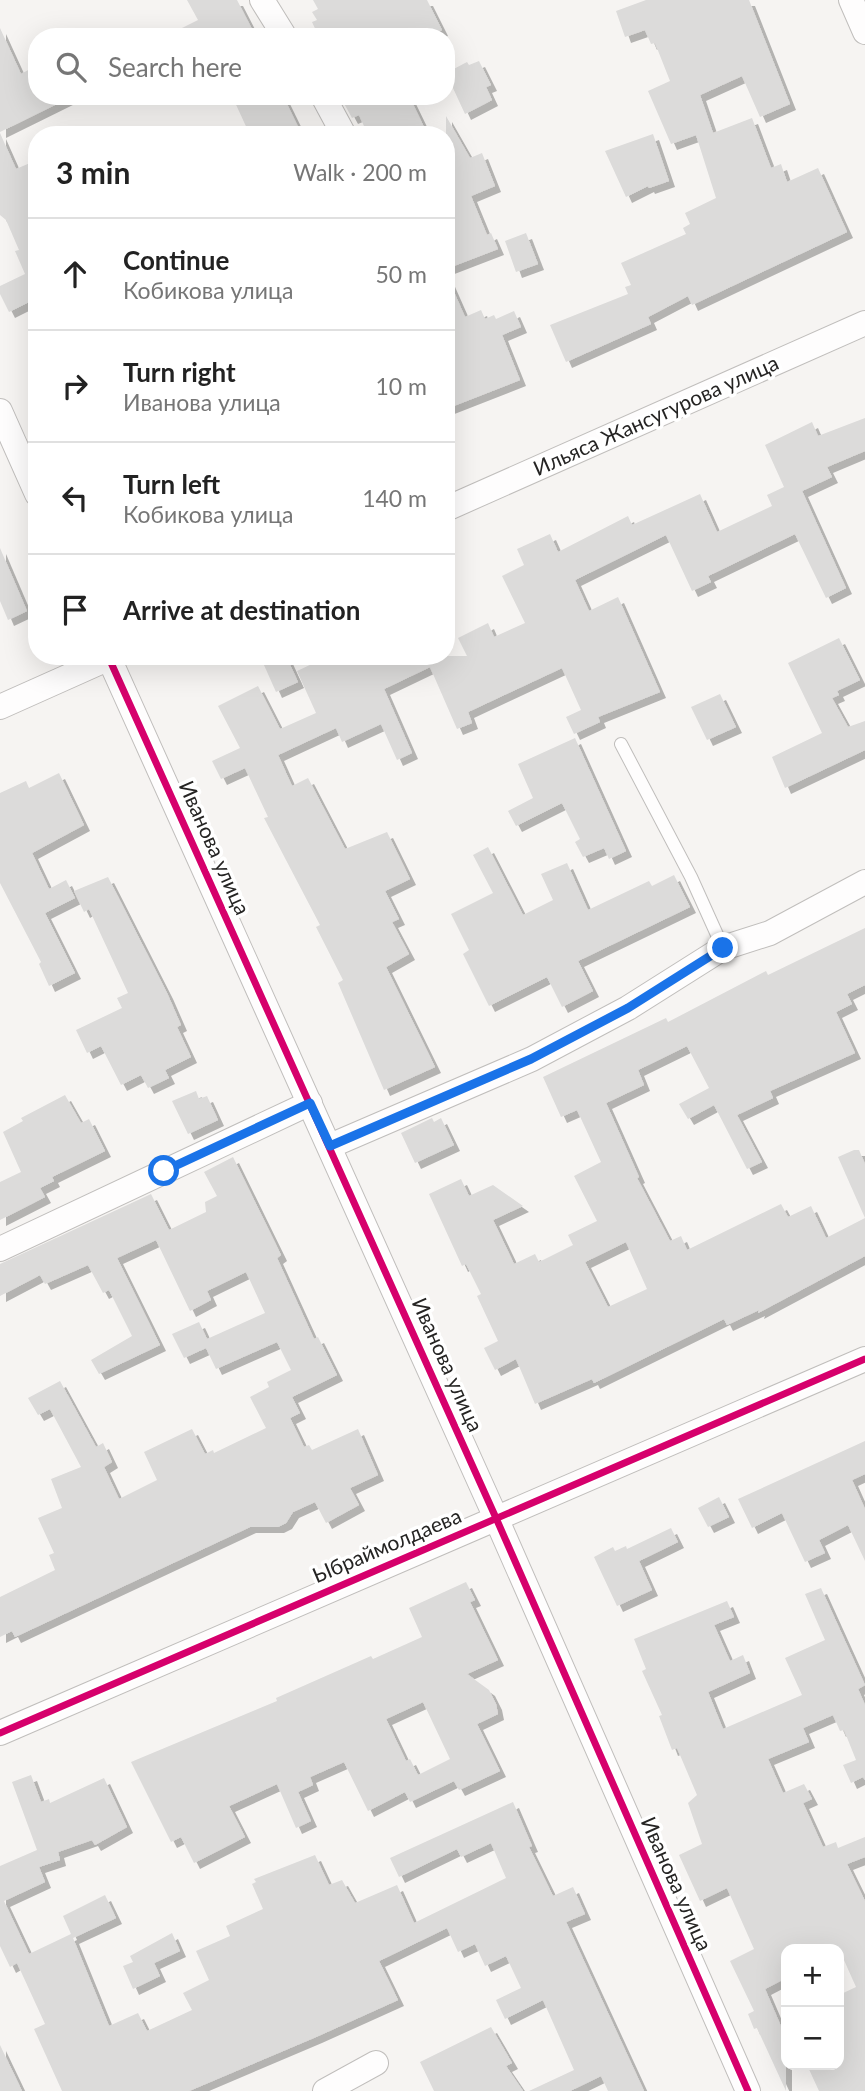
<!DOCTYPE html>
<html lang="en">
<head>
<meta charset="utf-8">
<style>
	:root { --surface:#fff; --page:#f2f2f2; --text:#222; --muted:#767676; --line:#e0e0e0 }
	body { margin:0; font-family:Lato,sans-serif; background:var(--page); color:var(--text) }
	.controls { position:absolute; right:21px; bottom:21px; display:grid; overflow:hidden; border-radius:14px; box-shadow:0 7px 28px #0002 }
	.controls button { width:63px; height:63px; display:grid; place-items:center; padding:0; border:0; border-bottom:2px solid var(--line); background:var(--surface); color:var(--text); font:35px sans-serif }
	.stop { position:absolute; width:21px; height:21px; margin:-16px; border:5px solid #1a73e8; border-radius:50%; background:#fff }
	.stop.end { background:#1a73e8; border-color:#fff; box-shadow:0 2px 7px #0008 }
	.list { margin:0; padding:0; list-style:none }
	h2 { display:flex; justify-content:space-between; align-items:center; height:91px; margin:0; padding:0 28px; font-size:30px }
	h2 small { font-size:23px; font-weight:400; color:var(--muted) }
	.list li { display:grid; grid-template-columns:46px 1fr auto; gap:21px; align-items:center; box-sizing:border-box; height:112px; padding:0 28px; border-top:2px solid var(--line) }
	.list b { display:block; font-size:26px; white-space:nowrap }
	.list p { margin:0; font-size:23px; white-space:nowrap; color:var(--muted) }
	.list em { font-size:23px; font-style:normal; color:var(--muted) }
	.icon { flex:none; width:38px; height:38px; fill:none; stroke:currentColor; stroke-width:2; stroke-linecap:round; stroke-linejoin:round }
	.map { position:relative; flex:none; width:865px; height:2091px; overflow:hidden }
	.search { position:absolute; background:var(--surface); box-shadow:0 7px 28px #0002; left:28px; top:28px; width:427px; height:77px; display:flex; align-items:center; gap:18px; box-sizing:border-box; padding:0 24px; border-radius:28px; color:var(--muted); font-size:26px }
	.panel { position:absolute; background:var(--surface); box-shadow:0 7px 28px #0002; left:28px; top:126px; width:427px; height:539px; border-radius:28px }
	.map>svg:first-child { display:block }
	.building { fill:#dcdbda; fill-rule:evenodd; filter:url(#shadow) }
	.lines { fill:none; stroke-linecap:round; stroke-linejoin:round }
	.service-casing { stroke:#c0bebc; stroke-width:14 }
	.minor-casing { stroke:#c0bebc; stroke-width:26 }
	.service { stroke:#fefdfd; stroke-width:12 }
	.minor { stroke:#fefdfd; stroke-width:24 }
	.cycleway-casing { stroke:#fff; stroke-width:11 }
	.cycleway { stroke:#d6006c; stroke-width:7 }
	.route { stroke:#1a73e8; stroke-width:9 }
	.labels { text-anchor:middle; stroke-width:7; stroke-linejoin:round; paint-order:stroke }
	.street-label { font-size:21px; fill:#252423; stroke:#fff }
</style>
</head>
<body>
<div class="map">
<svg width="865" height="2091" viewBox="0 0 865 2091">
	<defs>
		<filter id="shadow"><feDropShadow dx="6" dy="6" stdDeviation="0" flood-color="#0004"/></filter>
	</defs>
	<rect width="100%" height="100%" fill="#f6f4f2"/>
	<g class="building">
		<polygon points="187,0 237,0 256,37 164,37 198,20"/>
		<polygon points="313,0 427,0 442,30 429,37 319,37 312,22 317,20 312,12 318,9"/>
		<polygon points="646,0 749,0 790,104 760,117 742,76 700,95 713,133 752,118 771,168 781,164 787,182 818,168 847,232 692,305 688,296 648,317 651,324 566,362 550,325 628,294 625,287 631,285 621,263 686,234 683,228 690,224 685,213 716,198 696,135 671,144 648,91 670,81 655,43 651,44 645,30 625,37 616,11"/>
		<polygon points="0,28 21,74 30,69 37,83 37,96 73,96 0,132"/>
		<polygon points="479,61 491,85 486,87 492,100 465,114 446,73 467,62 469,65"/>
		<polygon points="232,96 283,96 302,135 250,135"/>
		<polygon points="340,96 409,96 424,127 407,135 368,135 359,115 352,118"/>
		<polygon points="446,116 470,158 482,153 495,186 471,196 487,235 491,233 498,249 446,269"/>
		<polygon points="0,133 16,169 37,160 37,302 35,299 9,312 0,294 0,286 25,274 15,251 19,250 6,220 0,215"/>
		<polygon points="653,134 669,181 649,188 648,186 626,197 605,151"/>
		<polygon points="526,233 538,264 516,272 505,241"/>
		<polygon points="446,274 465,317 481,310 485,319 494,315 496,319 514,311 521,327 502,335 520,380 446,409"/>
		<polygon points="865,418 865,451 827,467 832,477 802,491 846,588 826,598 795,534 708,576 711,582 692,591 666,535 575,580 589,611 618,597 660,692 598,717 600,722 574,734 566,717 581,710 562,668 468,712 472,723 457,729 430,667 384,689 412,753 397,760 381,724 342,742 336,728 278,755 292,786 308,778 345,849 387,832 410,879 385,891 399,919 392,922 409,954 386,967 435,1067 384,1090 338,983 343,980 316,927 320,925 264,818 268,817 245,768 221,779 212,761 240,748 218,706 258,686 280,729 316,713 297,671 329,656 467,656 458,638 488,623 494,637 525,623 502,576 524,565 517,549 550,534 558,552 628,516 632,525 700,494 717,532 772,506 767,495 784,487 765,445 812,422 818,436"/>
		<polygon points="0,548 27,611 8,620 0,601"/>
		<polygon points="839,638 860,680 837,691 839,695 832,698 848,727 865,721 865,750 785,788 772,757 822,733 788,663"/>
		<polygon points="260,656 286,656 298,682 276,692"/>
		<polygon points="720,694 736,727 707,740 691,707"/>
		<polygon points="575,738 626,851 609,859 604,848 583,857 575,842 580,839 562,803 516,826 508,811 533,798 518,764"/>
		<polygon points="59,773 84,825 32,853 49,889 66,880 75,898 45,913 75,973 49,986 39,964 41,962 0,883 0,793 26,781 29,788"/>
		<polygon points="488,847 523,915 553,900 541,874 567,863 588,910 649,881 652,886 674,875 690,907 578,961 593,991 562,1007 547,977 489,1006 463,954 469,950 451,914 493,893 473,855"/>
		<polygon points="108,877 167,993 181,1025 177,1027 191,1057 165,1070 169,1078 148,1088 141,1075 121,1085 101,1046 87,1053 76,1030 122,1008 117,998 128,993 89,909 84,912 74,891"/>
		<path d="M865,928V985L847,994L852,1004L836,1012L855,1053L770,1091L773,1098L737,1115L762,1162L747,1169L714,1105L688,1119L679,1104L709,1088L687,1046L638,1070L644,1085L606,1103L639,1177L637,1178L670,1241L681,1236L687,1250L781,1204L788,1217L811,1206L826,1238L865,1218V1256L758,1313L759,1310L727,1325L724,1319L594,1383L592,1379L535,1404L516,1359L495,1370L484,1348L498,1341L477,1296L481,1294L466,1264L462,1266L429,1194L461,1179L469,1196L493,1185L523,1206L493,1220L514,1264L535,1254L539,1262L573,1245L568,1235L597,1221L574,1176L601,1162L577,1110L561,1117L543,1077L666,1018L668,1022L766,971L768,975ZM626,1242L647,1289L608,1307L585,1262Z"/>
		<polygon points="196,1091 199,1099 207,1096 218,1120 188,1134 172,1101"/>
		<polygon points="65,1095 81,1123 89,1119 105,1151 52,1177 54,1181 40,1188 45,1197 0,1220 0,1182 21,1172 3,1132 23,1121 21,1118"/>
		<polygon points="432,1118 434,1122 441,1118 454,1145 415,1163 401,1133"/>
		<polygon points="854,1150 859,1150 865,1164 865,1218 838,1157"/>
		<polygon points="233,1157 281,1255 277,1258 314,1339 318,1337 337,1375 292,1397 300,1413 290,1418 304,1447 309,1445 312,1450 358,1429 378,1475 350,1488 359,1505 326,1523 315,1502 293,1512 286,1523 278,1527 250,1527 15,1637 12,1631 0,1637 0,1597 55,1570 49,1555 54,1553 38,1518 62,1508 51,1479 81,1467 50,1409 38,1415 28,1398 60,1381 96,1447 103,1443 112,1462 104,1467 119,1499 157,1480 144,1452 192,1429 205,1454 213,1450 214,1453 266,1428 250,1397 269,1387 267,1382 291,1370 277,1342 216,1369 206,1348 184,1358 172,1334 199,1322 207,1339 265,1313 246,1272 207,1291 211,1300 190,1311 156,1240 117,1258 160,1345 99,1374 91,1360 132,1336 109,1290 103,1293 88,1265 45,1284 40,1275 0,1296 0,1264 151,1194 169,1230 206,1212 205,1202 217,1196 204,1172"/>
		<polygon points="865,1441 865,1474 852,1480 865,1509 865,1561 848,1525 819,1540 825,1553 805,1562 782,1513 752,1528 738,1499"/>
		<polygon points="719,1497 729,1517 708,1527 698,1508"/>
		<polygon points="671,1528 678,1542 639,1561 652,1590 617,1606 594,1557 613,1547 615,1551 626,1546 627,1549"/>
		<path d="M466,1582L475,1600L470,1602L498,1660L467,1674L489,1690L496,1704L498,1714L477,1724L500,1771L459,1790L454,1781L410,1802L405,1792L368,1811L344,1762L310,1777L313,1785L298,1792L311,1821L296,1828L277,1784L229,1806L245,1837L194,1863L181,1837L171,1842L131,1762L277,1701L276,1698L371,1656L373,1659L422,1637L409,1608ZM423,1702L450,1759L418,1775L410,1759L406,1761L386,1719Z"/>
		<polygon points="821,1588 865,1685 858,1689 865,1705 865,1780 863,1777 851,1783 843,1765 856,1760 844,1730 840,1731 833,1715 803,1728 809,1742 768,1759 783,1793 804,1784 812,1799 803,1803 823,1847 836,1842 838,1848 865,1837 865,1857 847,1864 865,1901 865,2091 819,2091 807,2065 839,2065 839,1995 856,1987 839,1949 786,1949 786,1978 765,1989 786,2038 786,2091 757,2028 754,2029 748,2014 754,2011 730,1961 754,1949 727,1888 700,1901 679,1855 702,1844 688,1803 697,1795 677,1748 672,1750 659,1716 662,1715 642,1671 646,1669 634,1639 727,1601 734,1617 714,1625 730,1661 743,1655 750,1673 708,1692 723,1729 802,1695 785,1658 825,1640 805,1594"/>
		<polygon points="31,1775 41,1802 49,1799 50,1803 104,1778 127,1827 95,1845 92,1840 58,1852 60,1860 39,1867 45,1882 4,1901 29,1954 71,1934 63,1916 105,1895 116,1918 73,1938 109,2026 138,2013 147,2031 192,2010 183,1993 209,1980 196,1951 230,1936 226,1926 263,1909 252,1884 256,1882 254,1879 315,1855 329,1885 342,1880 355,1903 397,1885 414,1923 506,1878 491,1843 461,1857 457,1849 399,1877 390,1858 513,1802 532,1846 529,1847 553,1896 573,1887 585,1914 566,1922 644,2091 608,2091 601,2076 570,2091 529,2091 574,2070 543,2000 505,2019 496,2000 521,1988 506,1956 485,1966 475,1944 458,1952 447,1928 379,1961 398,2000 316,2037 189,2091 62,2091 34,2029 45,2024 17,1963 10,1967 0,1946 0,1866 37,1850 12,1782"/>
		<polygon points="172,1933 180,1951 154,1963 160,1976 133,1989 123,1966 133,1962 130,1956"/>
		<polygon points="491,2027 512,2063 506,2066 523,2091 434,2091 420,2062"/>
		<polygon points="0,2045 22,2091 0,2091"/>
	</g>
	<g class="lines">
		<g class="service-casing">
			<polyline id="service" points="621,744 691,877 723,948"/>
		</g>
		<g class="minor-casing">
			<g id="minor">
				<polyline points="262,0 285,37"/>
				<polyline points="851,0 865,32"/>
				<polyline points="323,96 344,135"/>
				<polyline points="0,411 37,494"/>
				<polyline points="446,509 865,323"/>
				<polyline points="108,656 496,1518 748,2091"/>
				<polyline points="0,707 114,656"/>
				<polyline points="330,1146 532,1059 628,1008 723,948 770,933 865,882"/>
				<polyline points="0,1249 310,1103"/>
				<polyline points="0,1733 865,1359"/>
				<polyline points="325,2091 376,2063"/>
			</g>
		</g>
		<use href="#service" class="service"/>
		<use href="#minor" class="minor"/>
		<g class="cycleway-casing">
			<g id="cycleway">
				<polyline points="108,656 496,1518 748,2091"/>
				<polyline points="0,1733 865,1359"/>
			</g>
		</g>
		<use href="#cycleway" class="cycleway"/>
	</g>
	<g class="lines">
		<polyline class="route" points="164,1171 310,1103 330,1146 531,1059 628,1008 723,948"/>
	</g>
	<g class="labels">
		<g class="street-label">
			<text transform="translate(656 416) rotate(-24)" y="7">Ильяса Жансугурова улица</text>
			<text transform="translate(214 848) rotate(66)" y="7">Иванова улица</text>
			<text transform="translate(447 1365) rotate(66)" y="7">Иванова улица</text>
			<text transform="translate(387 1546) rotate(-23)" y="7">Ыбраймолдаева</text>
			<text transform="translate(676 1884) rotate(66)" y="7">Иванова улица</text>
		</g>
	</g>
</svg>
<div class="controls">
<button>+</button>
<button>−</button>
</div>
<div class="stop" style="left:164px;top:1171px"></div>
<div class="stop end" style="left:723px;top:948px"></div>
<div class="search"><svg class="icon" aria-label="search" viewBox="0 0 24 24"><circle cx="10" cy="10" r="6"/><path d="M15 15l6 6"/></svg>Search here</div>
<section class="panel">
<h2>3 min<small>Walk · 200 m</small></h2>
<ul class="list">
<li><svg class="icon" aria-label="ahead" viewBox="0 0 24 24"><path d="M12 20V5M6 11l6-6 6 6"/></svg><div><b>Continue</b><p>Кобикова улица</p></div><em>50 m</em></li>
<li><svg class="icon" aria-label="right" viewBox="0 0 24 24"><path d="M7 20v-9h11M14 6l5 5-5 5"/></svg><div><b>Turn right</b><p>Иванова улица</p></div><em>10 m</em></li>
<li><svg class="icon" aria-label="left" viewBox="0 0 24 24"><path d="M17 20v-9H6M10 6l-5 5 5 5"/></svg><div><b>Turn left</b><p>Кобикова улица</p></div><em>140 m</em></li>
<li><svg class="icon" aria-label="arrive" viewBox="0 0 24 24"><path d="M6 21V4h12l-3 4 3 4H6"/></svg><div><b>Arrive at destination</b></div></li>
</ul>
</section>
</div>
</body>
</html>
